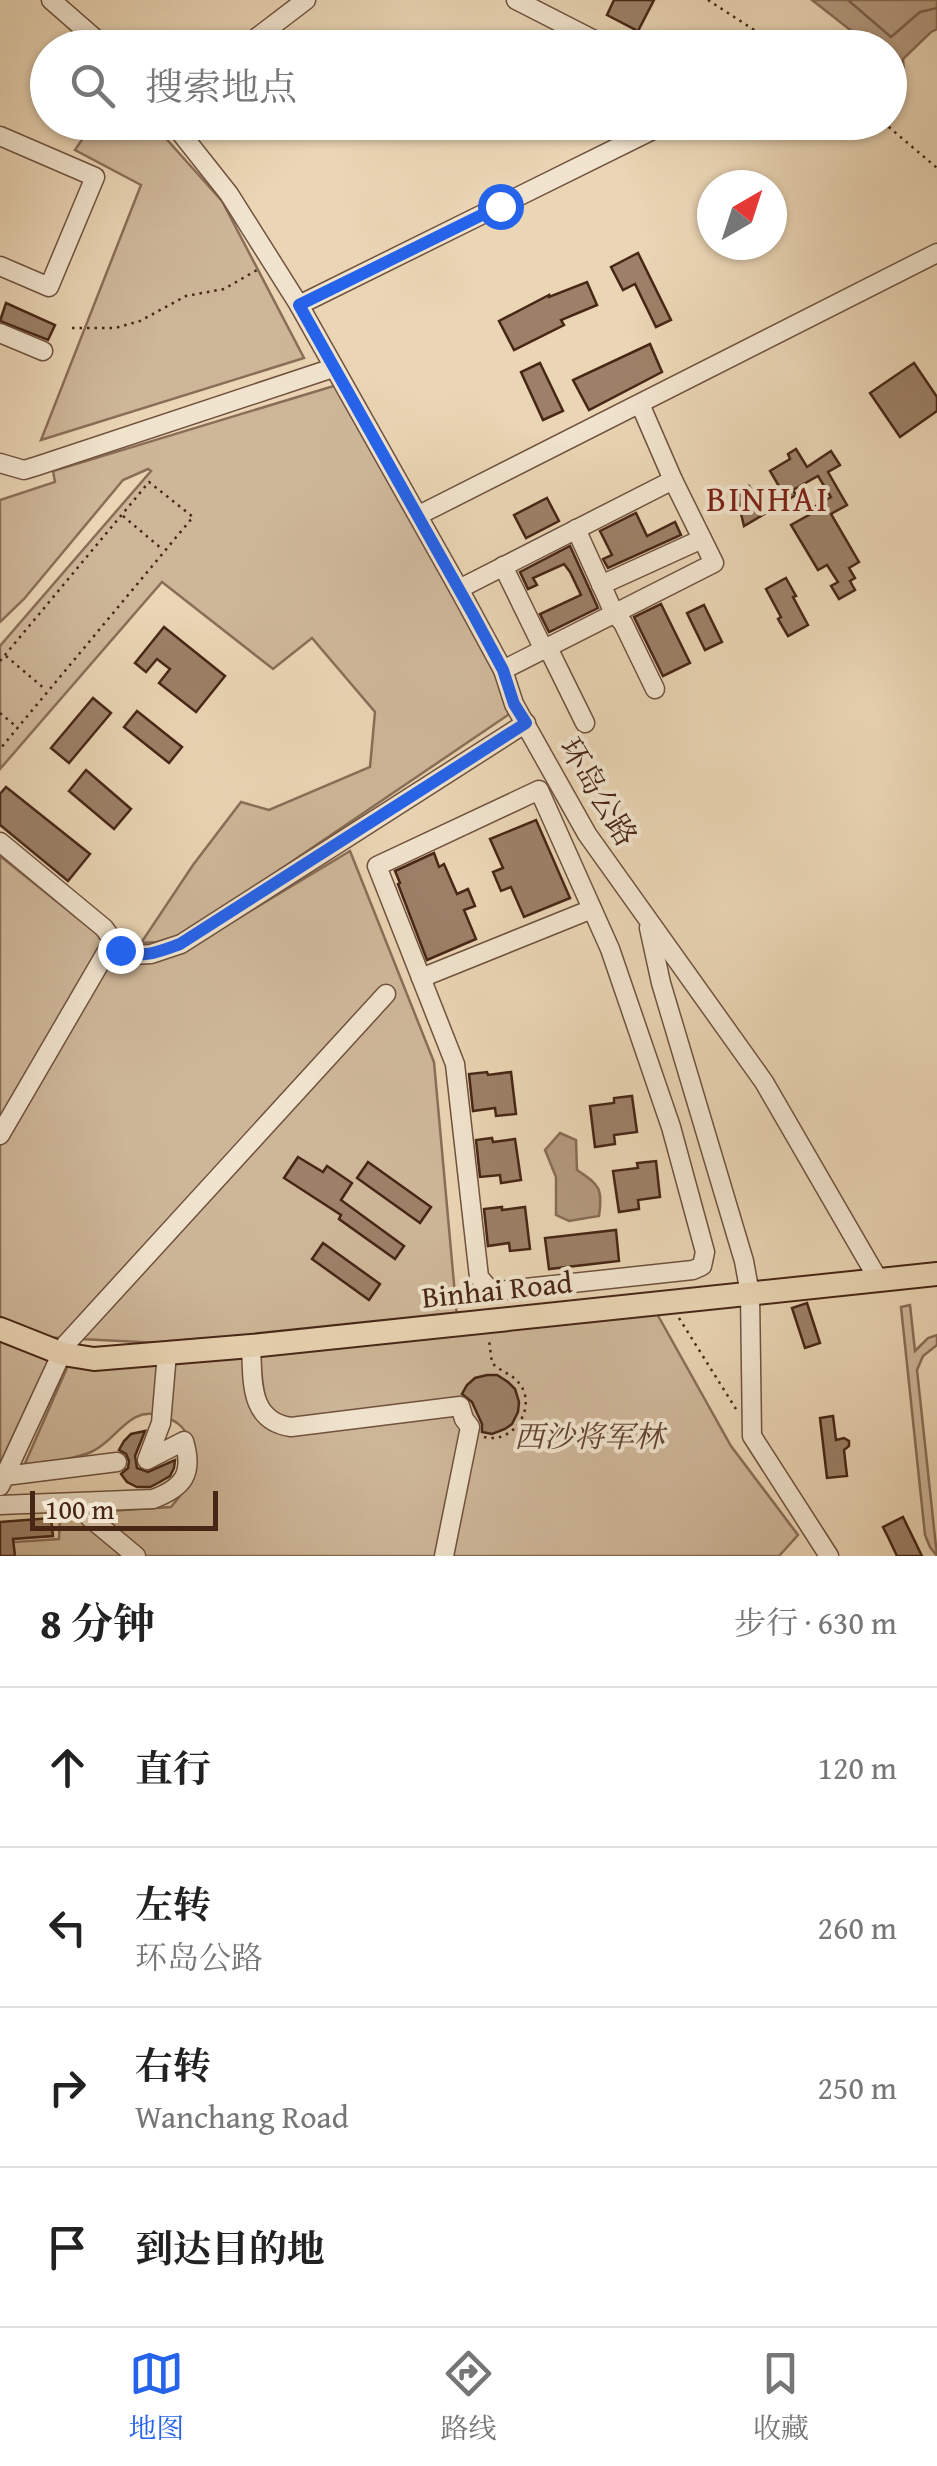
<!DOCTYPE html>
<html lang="zh">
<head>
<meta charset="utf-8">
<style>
	:root { --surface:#fff; --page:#f6f6f6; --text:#222; --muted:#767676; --line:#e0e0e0; --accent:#2563eb }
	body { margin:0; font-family:"Gentium Book Plus","Noto Serif SC",serif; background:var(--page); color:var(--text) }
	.compass { position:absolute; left:697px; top:170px; width:90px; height:90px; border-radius:50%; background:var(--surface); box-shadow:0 2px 8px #0004; rotate:39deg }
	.scale { position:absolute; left:30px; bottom:25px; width:188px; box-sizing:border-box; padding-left:10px; border:5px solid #472616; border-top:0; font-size:28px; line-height:35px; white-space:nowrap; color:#472616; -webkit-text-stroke:8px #f1e4ce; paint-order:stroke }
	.stop { position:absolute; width:30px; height:30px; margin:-22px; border:8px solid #2563eb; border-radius:50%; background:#fff }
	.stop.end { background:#2563eb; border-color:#fff; box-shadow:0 2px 10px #0008 }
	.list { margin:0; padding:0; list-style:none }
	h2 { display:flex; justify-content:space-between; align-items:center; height:130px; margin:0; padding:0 40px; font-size:42px }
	h2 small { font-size:32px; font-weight:400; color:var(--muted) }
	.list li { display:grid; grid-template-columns:65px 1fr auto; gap:30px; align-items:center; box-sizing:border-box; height:160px; padding:0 40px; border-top:2px solid var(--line) }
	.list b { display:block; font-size:38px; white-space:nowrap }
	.list p { margin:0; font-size:32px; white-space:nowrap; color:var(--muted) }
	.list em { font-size:32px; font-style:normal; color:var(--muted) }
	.icon { flex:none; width:55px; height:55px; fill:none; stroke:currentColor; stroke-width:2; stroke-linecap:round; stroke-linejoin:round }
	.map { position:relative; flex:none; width:937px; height:1556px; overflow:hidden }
	.search { position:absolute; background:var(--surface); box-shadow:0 2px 8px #0004; left:30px; right:30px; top:30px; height:110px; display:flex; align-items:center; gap:25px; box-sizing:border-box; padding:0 35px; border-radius:55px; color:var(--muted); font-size:38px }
	.sheet { height:770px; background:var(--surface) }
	nav { display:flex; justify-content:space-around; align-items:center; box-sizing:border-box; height:140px; border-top:2px solid var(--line); background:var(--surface); font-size:28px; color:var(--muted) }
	nav a { display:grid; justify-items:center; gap:5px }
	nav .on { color:var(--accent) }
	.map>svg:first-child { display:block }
	.green { fill:#ceb799; stroke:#8a6e58; stroke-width:2.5 }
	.water { fill:#b39a7e; stroke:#886c54; stroke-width:2.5 }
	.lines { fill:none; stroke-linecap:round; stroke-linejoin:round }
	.shore { stroke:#7d604a; stroke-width:2.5 }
	.building { fill:#9c8168; stroke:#472616; stroke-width:2.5 }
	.minor-casing { stroke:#70523e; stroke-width:21 }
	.major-casing { stroke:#472616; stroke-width:26 }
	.path { stroke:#472616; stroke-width:2.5; stroke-dasharray:2.5 5; stroke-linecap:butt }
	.minor { stroke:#f1e4ce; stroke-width:18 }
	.major { stroke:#ead5b4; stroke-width:22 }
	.route { stroke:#2563eb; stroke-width:12 }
	.labels { text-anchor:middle; stroke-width:8; stroke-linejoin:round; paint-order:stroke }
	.street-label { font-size:30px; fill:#472616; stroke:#f1e4ce }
	.park-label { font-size:30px; font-style:italic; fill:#624330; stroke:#f1e4ce }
	.quarter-label { font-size:35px; letter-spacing:2.5px; fill:#7a1f14; stroke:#f1e4ce }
</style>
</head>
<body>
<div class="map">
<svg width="937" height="1556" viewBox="0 0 937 1556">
	<rect width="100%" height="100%" fill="#ead5b4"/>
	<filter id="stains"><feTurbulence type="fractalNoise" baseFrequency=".002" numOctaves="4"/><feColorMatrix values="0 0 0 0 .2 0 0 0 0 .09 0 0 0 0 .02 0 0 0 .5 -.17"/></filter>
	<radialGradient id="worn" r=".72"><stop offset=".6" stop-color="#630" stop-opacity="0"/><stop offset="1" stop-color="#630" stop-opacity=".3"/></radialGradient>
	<g class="green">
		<polygon points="93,123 152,123 222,201 304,358 41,440 141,185 75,150"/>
		<polygon points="337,385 514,704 508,715 185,934 157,942 141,943 193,865 241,802 269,810 370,767 375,712 312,638 273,669 162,582 0,769 0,646 151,471 148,469 123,480 24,599 0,622 0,500 55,482 53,471"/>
		<polygon points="350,851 434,1062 457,1317 160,1343 40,1337 0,1322 0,856 101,937 113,959 144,962 187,949"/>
		<polygon points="910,1305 915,1351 928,1338 937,1335 937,1345 923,1356 917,1370 937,1556 930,1547 925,1535 901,1307"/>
		<path d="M656,1312L731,1446L798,1535L779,1556H0V1543L59,1539L60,1514L171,1507C188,1486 206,1467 190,1439C182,1425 177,1421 162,1416C129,1404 117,1441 91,1452C71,1460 45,1463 23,1468L70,1361Z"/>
		<polygon points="0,1335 57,1359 0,1471"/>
	</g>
	<g class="water">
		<polygon points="812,0 937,0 937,29 931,32 903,59 904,73 890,62 890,48 872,47"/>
		<path d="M560,1133L576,1140L577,1170C600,1185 603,1189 599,1216L569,1221L556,1215V1177L545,1150Z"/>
	</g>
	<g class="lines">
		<polyline class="shore" points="848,0 891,37 920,12 937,8"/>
	</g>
	<g class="building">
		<polygon points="614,0 654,0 638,31 607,15"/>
		<polygon points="638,253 671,320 656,327 635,284 623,290 611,267"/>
		<polygon points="587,282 597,305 561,320 564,325 514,350 499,321 549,295 549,297"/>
		<polygon points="6,303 55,325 48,340 0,321"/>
		<polygon points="650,344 662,372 589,410 573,380"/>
		<polygon points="540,363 563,411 543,420 521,372"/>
		<polygon points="914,363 937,397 937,411 900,437 870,393"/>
		<polygon points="796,449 807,467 831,451 840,465 828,472 847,505 831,514 859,562 849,568 855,578 850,581 855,590 839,599 831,586 838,582 827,565 818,570 791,525 816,511 814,507 831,497 818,476 793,490 796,495 787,500 770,471 790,459 788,454"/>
		<polygon points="749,486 766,513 744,526 736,493"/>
		<polygon points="547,498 559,521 526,538 514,515"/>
		<polygon points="636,513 647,536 675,522 681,535 608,568 603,559 612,555 600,531"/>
		<polygon points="570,546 598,608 549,632 540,614 581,595 570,572 564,564 533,578 537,585 528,589 520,572"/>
		<polygon points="786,578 796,596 793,597 808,625 788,636 778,619 781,617 766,589"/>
		<polygon points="661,604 690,663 663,676 634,617"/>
		<polygon points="704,605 722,642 705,650 687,613"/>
		<polygon points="164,627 225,676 196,712 159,683 170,669 157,659 146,672 135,663"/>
		<polygon points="93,698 111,713 69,763 51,748"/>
		<polygon points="137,711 182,747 169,763 124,727"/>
		<polygon points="86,770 131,809 114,829 69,791"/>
		<polygon points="6,787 90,854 68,881 0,825 0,794"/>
		<polygon points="536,820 570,898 524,917 511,887 501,891 493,872 503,868 490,839"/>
		<polygon points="434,853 439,867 444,864 457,894 468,889 475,906 464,910 476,939 427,960 398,884 400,883 395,871"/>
		<polygon points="487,1072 488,1075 511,1072 516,1114 496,1116 495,1108 473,1111 469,1074"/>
		<polygon points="632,1096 637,1132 614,1135 615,1144 595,1147 590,1106 614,1103 614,1098"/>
		<polygon points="492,1138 493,1142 515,1139 521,1180 501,1183 500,1175 480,1177 476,1140"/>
		<polygon points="298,1157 323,1172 327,1166 352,1183 341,1200 404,1246 395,1259 339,1219 341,1215 284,1178"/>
		<polygon points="656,1161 660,1197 638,1200 639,1209 619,1212 613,1171 638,1168 637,1163"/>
		<polygon points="368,1162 431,1207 420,1223 357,1178"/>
		<polygon points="502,1207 502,1210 525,1207 530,1249 510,1251 509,1243 488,1246 484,1209"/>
		<polygon points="616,1230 619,1261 549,1269 545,1238"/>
		<polygon points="323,1243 380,1284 369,1300 312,1259"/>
		<polygon points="807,1303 820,1343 805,1348 792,1308"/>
		<polygon points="487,1375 497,1375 508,1382 515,1389 519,1402 518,1412 512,1424 505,1429 492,1434 482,1432 482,1424 472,1402 462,1394 467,1385 475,1378"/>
		<polygon points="833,1416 836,1440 844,1438 849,1441 849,1446 844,1450 847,1476 827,1478 820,1418"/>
		<polygon points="145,1431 135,1456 137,1468 148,1472 175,1460 174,1468 170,1476 158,1483 150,1487 137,1487 127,1482 121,1474 128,1468 129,1461 126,1454 119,1450 124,1441 131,1434"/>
		<polygon points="903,1517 922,1556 897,1556 888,1537 883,1527"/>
		<polygon points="51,1518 53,1536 13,1539 15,1556 0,1556 0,1522"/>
	</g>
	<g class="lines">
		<g class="minor-casing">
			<g id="minor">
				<polyline points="51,0 106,48"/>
				<polyline points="516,0 610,48"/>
				<polyline points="243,48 306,0"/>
				<polyline points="172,122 229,194 299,305 459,589 503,670 514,704 587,834 764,1082 878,1279"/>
				<polyline points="0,136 95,177 49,287 0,266"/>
				<polyline points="299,305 669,122"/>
				<polyline points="0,333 43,351"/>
				<polyline points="640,404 673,480"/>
				<polyline points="0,463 24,470 37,466 333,368"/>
				<polyline points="419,515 937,253"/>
				<polyline points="576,529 614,613 623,623 655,689"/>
				<polyline points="503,566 544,650 551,654 585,723"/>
				<polyline points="601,585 702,539"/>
				<polyline points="459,589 673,480 714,563 503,670"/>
				<polygon points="539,790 610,949 671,1127 705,1252 702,1266 693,1270 498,1291 490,1290 479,1277 455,1064 377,866"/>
				<polyline points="0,842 104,928 120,950 131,955 151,954 181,944 526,723"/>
				<polyline points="649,928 661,983 744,1261 750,1294 752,1436 829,1556"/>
				<polyline points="421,978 592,909"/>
				<polyline points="0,1135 114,939"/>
				<path d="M251,1346C253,1379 248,1421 291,1427L460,1406L464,1419L470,1427L444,1556"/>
				<polyline points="5,1476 117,1462"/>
				<polyline points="0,1486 66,1344 386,994"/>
				<path d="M0,1505L153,1499C183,1488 194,1474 184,1441L147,1460L161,1423L167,1353"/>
				<polyline points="89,1517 136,1556"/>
			</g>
		</g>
		<g class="major-casing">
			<polyline id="major" points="0,1329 63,1354 94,1359 251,1346 937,1274"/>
		</g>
		<g class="path">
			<polyline points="708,0 782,48"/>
			<polyline points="883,122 937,168"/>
			<polyline points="72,328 115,328 140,321 186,296 224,289 257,270"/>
			<polyline points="123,516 162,549"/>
			<polyline points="6,656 46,690"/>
			<polyline points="0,661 149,482 193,517 0,749"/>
			<polyline points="0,713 18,728"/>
			<polyline points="679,1318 736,1409"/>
			<path d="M484,1437C514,1445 538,1406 519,1383C512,1374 500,1371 492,1363L489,1340"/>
		</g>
		<use href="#minor" class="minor"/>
		<use href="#major" class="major"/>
	</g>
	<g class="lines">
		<path class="route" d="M120,950C141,960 160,951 180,944L526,723L514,704L503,670L474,616L299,305L500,206"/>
	</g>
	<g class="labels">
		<g class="street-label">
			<text transform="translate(598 792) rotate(59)" y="10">环岛公路</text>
			<text transform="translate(497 1290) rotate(-6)" y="10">Binhai Road</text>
		</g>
		<g class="park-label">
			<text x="589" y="1447">西沙将军林</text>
		</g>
		<g class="quarter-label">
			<text x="768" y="511">BINHAI</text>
		</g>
	</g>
	<rect width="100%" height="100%" filter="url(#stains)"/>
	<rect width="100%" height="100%" fill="url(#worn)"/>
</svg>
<svg class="compass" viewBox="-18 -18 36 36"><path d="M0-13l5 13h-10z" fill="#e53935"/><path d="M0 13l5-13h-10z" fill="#767676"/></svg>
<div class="scale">100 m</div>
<div class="stop" style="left:500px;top:206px"></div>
<div class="stop end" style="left:120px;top:950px"></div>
<div class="search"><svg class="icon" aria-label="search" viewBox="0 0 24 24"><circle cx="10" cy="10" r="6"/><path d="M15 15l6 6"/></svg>搜索地点</div>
</div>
<section class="sheet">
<h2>8 分钟<small>步行 · 630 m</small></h2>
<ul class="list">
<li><svg class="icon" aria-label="ahead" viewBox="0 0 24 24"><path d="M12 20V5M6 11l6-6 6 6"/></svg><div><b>直行</b></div><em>120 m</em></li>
<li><svg class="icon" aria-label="left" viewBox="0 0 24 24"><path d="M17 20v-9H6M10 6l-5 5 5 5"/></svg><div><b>左转</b><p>环岛公路</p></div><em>260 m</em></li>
<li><svg class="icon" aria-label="right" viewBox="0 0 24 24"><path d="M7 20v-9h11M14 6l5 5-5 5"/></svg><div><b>右转</b><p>Wanchang Road</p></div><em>250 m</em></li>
<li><svg class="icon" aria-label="arrive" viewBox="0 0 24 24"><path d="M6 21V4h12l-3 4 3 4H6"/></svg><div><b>到达目的地</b></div></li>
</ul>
</section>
<nav>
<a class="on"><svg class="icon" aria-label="map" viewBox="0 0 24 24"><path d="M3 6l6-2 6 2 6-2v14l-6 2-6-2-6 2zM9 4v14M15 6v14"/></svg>地图</a>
<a><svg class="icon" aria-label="directions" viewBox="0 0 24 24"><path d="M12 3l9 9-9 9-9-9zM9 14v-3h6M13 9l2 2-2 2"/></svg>路线</a>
<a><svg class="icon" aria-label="saved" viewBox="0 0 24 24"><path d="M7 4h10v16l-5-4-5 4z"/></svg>收藏</a>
</nav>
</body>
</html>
